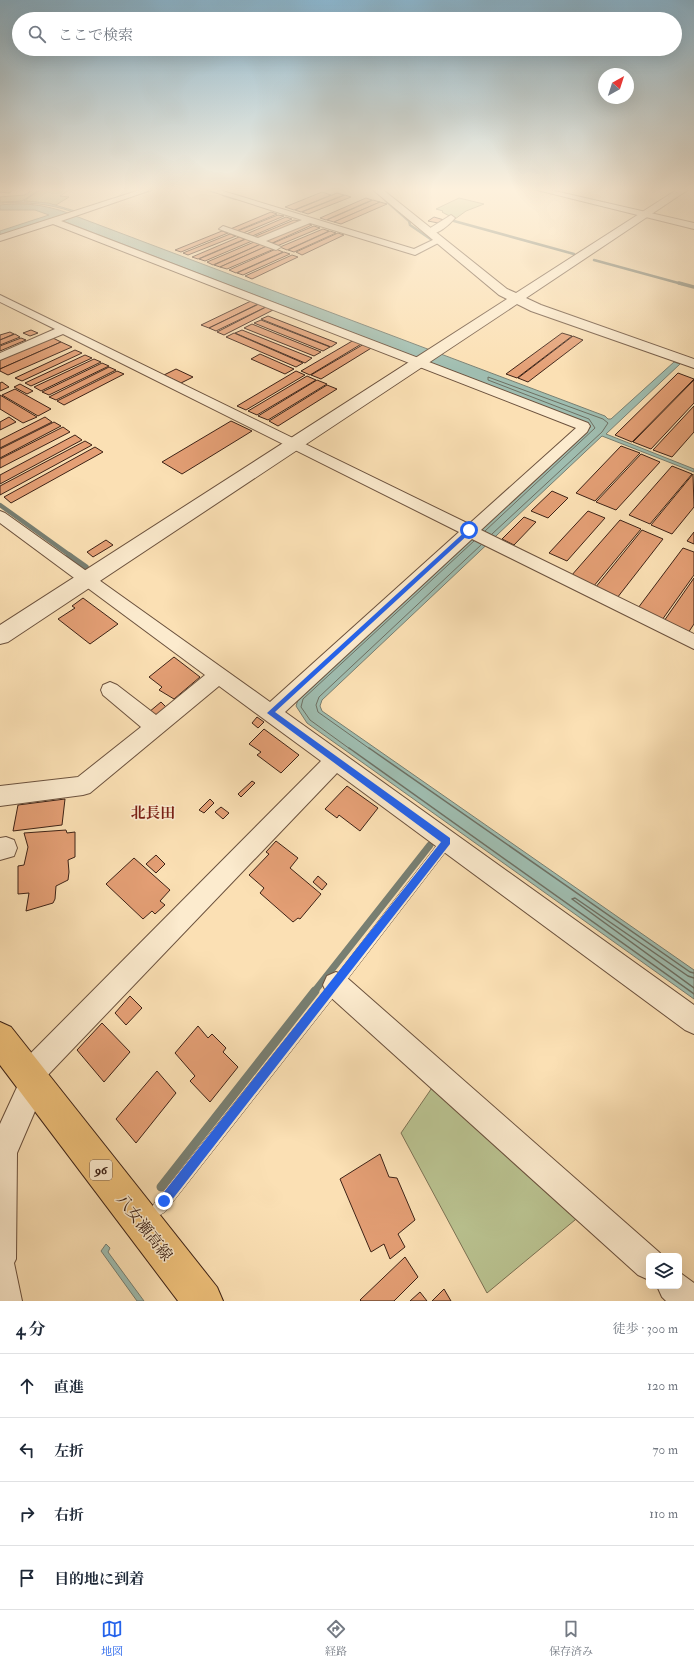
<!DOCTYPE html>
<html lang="ja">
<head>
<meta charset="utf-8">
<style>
	:root { --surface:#fff; --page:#f6f6f7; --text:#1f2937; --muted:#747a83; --line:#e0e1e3; --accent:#2563eb }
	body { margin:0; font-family:"IM FELL Double Pica","Noto Serif JP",serif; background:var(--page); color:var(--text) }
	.controls { position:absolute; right:12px; bottom:12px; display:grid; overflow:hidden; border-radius:6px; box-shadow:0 4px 16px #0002 }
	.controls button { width:36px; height:36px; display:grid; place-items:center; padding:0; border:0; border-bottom:1px solid var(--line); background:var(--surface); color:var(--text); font:20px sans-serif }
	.compass { position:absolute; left:598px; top:68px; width:36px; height:36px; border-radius:50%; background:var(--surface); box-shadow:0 4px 16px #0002; rotate:39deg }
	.stop { position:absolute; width:12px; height:12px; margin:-9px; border:3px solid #2563eb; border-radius:50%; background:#fff }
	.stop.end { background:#2563eb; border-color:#fff; box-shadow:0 1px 4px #0008 }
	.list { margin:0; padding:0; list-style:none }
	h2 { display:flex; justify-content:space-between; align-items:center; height:52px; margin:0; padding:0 16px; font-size:17px }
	h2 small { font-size:13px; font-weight:400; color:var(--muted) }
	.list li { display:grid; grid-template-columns:26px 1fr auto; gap:12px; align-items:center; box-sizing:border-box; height:64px; padding:0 16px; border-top:1px solid var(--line) }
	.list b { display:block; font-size:15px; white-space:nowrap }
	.list em { font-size:13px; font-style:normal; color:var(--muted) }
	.icon { flex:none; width:22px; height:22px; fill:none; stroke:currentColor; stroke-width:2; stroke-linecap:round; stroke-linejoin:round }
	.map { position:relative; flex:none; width:694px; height:1301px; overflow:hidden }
	.search { position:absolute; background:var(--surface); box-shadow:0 4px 16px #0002; left:12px; right:12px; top:12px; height:44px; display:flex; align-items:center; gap:10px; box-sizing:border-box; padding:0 14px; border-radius:22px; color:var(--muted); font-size:15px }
	.sheet { height:308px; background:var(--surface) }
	nav { display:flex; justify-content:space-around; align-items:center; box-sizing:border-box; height:56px; border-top:1px solid var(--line); background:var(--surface); font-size:11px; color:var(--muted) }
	nav a { display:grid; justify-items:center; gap:2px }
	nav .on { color:var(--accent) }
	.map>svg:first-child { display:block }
	.green { fill:#bac391; stroke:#7c7254 }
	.water { fill:#9fbdb0; stroke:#787f72 }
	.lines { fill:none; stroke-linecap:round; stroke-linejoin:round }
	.shore-far1 { stroke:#6e7063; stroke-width:1 }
	.shore { stroke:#6e7063; stroke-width:1.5 }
	.stream-far5 { stroke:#787f72; stroke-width:2.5 }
	.stream-far4 { stroke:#787f72; stroke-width:3.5 }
	.stream-far3 { stroke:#787f72; stroke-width:4.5 }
	.stream-far2 { stroke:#787f72; stroke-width:5.5 }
	.stream-far1 { stroke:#787f72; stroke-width:7 }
	.stream { stroke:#787f72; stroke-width:9 }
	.building { fill:#e49f75; stroke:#3d2216 }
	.service-casing { stroke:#6c523e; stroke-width:1 }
	.minor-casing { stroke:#6c523e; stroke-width:2 }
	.tertiary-casing { stroke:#6c523e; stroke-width:2 }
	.primary-casing { stroke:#3d2216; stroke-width:2 }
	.service { fill:#fcebce; fill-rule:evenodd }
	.minor { fill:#fcebce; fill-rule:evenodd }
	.tertiary { fill:#fcebce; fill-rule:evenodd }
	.primary { fill:#eec07a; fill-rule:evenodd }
	.route { fill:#2563eb }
	.labels { text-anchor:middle; stroke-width:3; stroke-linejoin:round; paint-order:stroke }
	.shield { fill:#fcebce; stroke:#765e4d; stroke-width:1 }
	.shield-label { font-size:12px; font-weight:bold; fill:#3d2216 }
	.quarter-label { font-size:15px; font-weight:bold; fill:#7a1f14; stroke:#fcebce }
	.near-street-label { font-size:16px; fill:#3d2216; stroke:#fcebce }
</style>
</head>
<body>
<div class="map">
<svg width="694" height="1301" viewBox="0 0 694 1301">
	<rect width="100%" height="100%" fill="#fbe0b4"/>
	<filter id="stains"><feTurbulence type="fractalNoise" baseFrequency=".005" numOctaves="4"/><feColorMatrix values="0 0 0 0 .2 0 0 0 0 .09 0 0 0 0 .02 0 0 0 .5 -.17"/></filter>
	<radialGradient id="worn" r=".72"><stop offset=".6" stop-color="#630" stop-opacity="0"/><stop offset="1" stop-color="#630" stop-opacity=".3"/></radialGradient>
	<g class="green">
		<polygon points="33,189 70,189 60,196 69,197 56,205 27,201 0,202 0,197 25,195"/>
		<polygon points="459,198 484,204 466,211 455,219 442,212 443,211 436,209"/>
		<polygon points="438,1079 587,1210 487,1293 401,1133"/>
	</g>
	<g class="water">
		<path d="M41,189L24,201L48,203L75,211L146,189L70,214L605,416L608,419H611L674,362L680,364L606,434L694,469V472L602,436L322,700L320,706L322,711L694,970V999L307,723L296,706L299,697L590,428V426L587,423L55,218L0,236V231L49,215L35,210H0V205C25,202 45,205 68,213L73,212C48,203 26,202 0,203L22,201Z"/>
		<polygon points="106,1244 110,1248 108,1252 144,1301 137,1301 101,1251"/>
	</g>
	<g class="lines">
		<g class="shore-far1">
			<polyline points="485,531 595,428 589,419 488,380 488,377 603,419 608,423 602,432 492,534"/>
			<polyline points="350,749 310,720 301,707 303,699 474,541"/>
			<polyline points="370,749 318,712 316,705 319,697 481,545"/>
		</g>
		<g class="shore">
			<polyline points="349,748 694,994"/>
			<polyline points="369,748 690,972 694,973"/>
			<polyline points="694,978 688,976 575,898 572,899 694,988"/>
		</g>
		<g class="stream-far5">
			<polyline points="223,195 236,199"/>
			<polyline points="385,200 409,221 410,225 432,240"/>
			<polyline points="454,221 574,254"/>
			<polyline points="594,260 682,284"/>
		</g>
		<polyline class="stream-far4" points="679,283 694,287"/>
		<polyline class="stream-far3" points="0,505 71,556"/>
		<polyline class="stream-far2" points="69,555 86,567"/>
		<polyline class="stream-far1" points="314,992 430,845"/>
		<polyline class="stream" points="161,1187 315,991"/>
	</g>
	<g class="building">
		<polygon points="0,189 14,189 9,193 0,192"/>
		<polygon points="322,192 331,195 294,210 285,207"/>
		<polygon points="337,193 344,195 301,212 295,210"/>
		<polygon points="345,195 351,197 308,214 302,212"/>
		<polygon points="366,198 372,200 326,220 320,218"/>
		<polygon points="373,200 380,202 334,222 327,220"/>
		<polygon points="380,202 387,204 341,224 334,222"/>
		<polygon points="271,212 277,214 234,232 228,230"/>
		<polygon points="278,215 284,216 241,234 235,232"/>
		<polygon points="286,217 292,219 250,237 244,235"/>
		<polygon points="434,217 444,220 438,223 428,221"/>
		<polygon points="294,220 300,221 257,240 251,238"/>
		<polygon points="306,223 312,225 270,244 263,242"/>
		<polygon points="314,226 320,228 277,246 271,244"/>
		<polygon points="323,229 329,231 287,250 280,247"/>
		<polygon points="222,231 228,233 181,252 175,250"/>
		<polygon points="330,231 336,233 294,252 288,250"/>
		<polygon points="338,233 344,235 302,255 296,252"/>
		<polygon points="230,234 236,236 188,255 183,253"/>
		<polygon points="239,237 245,239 198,259 192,257"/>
		<polygon points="246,239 252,241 205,261 199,259"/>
		<polygon points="254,242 261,244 213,265 207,262"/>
		<polygon points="261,244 267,246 220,267 214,265"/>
		<polygon points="267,246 274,249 227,269 220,267"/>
		<polygon points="276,249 283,252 236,273 229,270"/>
		<polygon points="284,252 290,254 243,275 237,273"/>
		<polygon points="292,255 298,257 252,279 245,276"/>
		<polygon points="253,300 260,303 209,328 201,325"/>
		<polygon points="261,303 268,306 216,331 209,328"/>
		<polygon points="268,306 275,309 224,335 217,332"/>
		<polygon points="268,316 337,343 331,347 261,319"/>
		<polygon points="261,320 330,347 323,351 254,323"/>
		<polygon points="252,324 321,352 314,356 244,328"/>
		<polygon points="31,330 38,333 30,336 23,333"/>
		<polygon points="242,330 312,358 305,363 235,333"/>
		<polygon points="10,332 14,334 0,340 0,335"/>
		<polygon points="234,333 303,363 296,367 226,337"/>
		<polygon points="562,333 572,336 517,378 506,374"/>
		<polygon points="15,334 20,337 0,345 0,340"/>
		<polygon points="573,336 583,340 528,382 518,378"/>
		<polygon points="51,337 61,342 0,369 0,359"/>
		<polygon points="21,338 26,340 0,351 0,346"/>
		<polygon points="354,340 363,343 310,375 301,371"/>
		<polygon points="61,342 72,347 8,375 0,371 0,369"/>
		<polygon points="364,344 373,347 321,379 311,375"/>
		<polygon points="75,350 82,353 22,381 15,378"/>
		<polygon points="260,354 294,369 285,374 251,359"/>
		<polygon points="85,355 92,358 31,386 25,383"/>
		<polygon points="94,359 101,362 41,391 34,387"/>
		<polygon points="102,363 109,366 49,395 42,392"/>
		<polygon points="109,367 116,370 56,400 49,397"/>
		<polygon points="176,369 193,377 181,383 164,375"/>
		<polygon points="117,371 124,374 64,405 57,401"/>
		<polygon points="296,371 305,375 246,410 237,406"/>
		<polygon points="678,373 694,379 632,442 615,435"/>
		<polygon points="307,376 316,380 257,415 248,411"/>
		<polygon points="317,380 327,384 268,420 258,416"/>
		<polygon points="694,380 694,403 651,449 633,442"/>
		<polygon points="2,382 9,387 0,391 0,383"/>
		<polygon points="20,384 33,391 27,394 14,387"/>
		<polygon points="327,385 337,389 278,426 269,421"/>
		<polygon points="15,389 51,409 38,416 2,395"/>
		<polygon points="0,395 37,417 23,423 0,409"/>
		<polygon points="694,406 694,432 672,457 653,450"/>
		<polygon points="9,417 16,422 0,430 0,422"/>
		<polygon points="45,417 52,422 0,448 0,440"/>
		<polygon points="231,421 252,431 182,474 162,462"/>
		<polygon points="54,422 61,426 0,458 0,449"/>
		<polygon points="63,427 70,432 0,468 0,459"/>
		<polygon points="75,435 82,440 0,484 0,475"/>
		<polygon points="85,441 92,445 0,495 0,486"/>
		<polygon points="621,446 640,453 595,501 576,493"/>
		<polygon points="95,447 103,452 11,503 4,497"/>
		<polygon points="641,454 660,462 616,510 596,502"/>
		<polygon points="672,466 692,474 650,524 629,515"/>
		<polygon points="693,474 694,507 672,534 651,525"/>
		<polygon points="552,491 568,498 548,518 531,511"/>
		<polygon points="588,511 605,518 567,561 549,553"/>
		<polygon points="524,517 536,522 514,545 502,539"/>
		<polygon points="620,520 641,529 593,587 571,576"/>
		<polygon points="642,530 663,539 617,598 595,588"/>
		<polygon points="694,532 694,544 687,541"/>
		<polygon points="106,540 113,545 93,557 87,552"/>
		<polygon points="683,548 694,552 694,575 662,620 638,608"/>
		<polygon points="694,578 694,624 688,633 664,621"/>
		<polygon points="83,598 118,624 90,644 58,619 75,608 72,606"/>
		<polygon points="174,657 200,677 174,699 159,690 162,687 149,677"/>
		<polygon points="161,702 166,707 155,717 149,712"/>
		<polygon points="257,717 264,722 258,728 252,723"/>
		<polygon points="264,729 299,755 281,773 257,755 261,752 249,744"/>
		<polygon points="252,781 255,783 241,797 238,794"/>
		<polygon points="347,786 378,808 360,831 339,815 337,818 325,809"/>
		<polygon points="65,799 62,825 13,831 18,805"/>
		<polygon points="210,799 214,803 204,813 199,810"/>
		<polygon points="221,807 229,813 223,819 215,812"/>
		<polygon points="66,830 67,833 75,832 75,857 68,860 69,872 68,880 56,886 55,899 53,903 26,911 29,893 18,894 18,866 24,865 28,847 24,833"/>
		<polygon points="276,841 298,858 290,868 321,894 300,919 298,918 293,922 260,893 264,888 249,875 269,854 266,852"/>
		<polygon points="156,855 165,864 156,873 146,864"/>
		<polygon points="134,858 170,890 160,901 165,905 155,914 152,911 143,919 106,884"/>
		<polygon points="318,876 327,884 322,890 313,882"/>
		<polygon points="130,996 142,1008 126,1025 115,1013"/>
		<polygon points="102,1023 130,1052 104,1082 77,1050"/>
		<polygon points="198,1026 208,1038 212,1034 226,1048 223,1052 238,1067 210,1102 190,1081 195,1076 175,1053"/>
		<polygon points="157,1071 176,1093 136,1143 116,1119"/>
		<polygon points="380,1154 389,1177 397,1178 415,1220 398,1234 405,1247 390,1259 384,1244 371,1252 340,1179"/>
		<polygon points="405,1257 418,1277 394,1301 361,1301 360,1300"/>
		<polygon points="444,1289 451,1301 432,1301"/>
		<polygon points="420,1292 427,1301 410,1301"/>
	</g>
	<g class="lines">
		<g class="service-casing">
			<polygon id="service" points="447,836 451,837 453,841 451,845 340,989 165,1212 160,1215 155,1212 152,1207 155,1202 332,981 443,837"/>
		</g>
		<g class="minor-casing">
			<g id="minor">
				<polygon points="143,189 154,189 61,221 588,423 590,426 587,432 481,530 694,634 694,649 472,539 285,712 694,1005 694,1034 685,1030 337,773 45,1078 47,1083 17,1153 16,1259 14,1263 22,1301 0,1301 0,1124 18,1085 14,1076 18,1066 321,761 219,686 90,793 83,795 0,806 0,786 78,777 141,727 103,695 101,690 103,685 110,682 117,685 156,715 205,675 0,523 0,511 5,513 270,702 459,532 63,334 0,360 0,353 55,329 0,302 0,295 469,524 576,428 53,224 0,241 0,235"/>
				<polygon points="205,189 216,189 414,249 437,238 440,237 444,240 415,255 310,223 266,241 281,247 276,250 219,229 223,226 258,238 302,220"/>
				<polygon points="533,189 546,189 694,223 694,229"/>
				<path d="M451,215L455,218C449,225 437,236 427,234V230Z"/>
				<polygon points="6,837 14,840 17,848 14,856 0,860 0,838"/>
				<polygon points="336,972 345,976 660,1253 661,1256 649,1256 649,1280 638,1275 327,994 323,985 327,976"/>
				<polygon points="679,1272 694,1283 694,1301 666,1301 662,1297 657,1286 679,1286"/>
			</g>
		</g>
		<g class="tertiary-casing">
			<polygon id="tertiary" points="372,189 382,189 507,289 516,293 678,189 689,189 526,298 541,305 694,359 694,368 531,311 517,304 8,642 0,644 0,625 507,299 499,295"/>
		</g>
		<g class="primary-casing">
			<polygon id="primary" points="0,1022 11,1027 217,1287 223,1301 178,1301 0,1065"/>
		</g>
		<use href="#service" class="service"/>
		<use href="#minor" class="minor"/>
		<use href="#tertiary" class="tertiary"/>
		<use href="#primary" class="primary"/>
	</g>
	<linearGradient id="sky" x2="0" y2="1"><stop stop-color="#8bb8d2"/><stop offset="0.51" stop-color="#fdf1dd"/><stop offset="1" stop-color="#fdf1dd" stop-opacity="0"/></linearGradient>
	<rect width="694" height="371" fill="url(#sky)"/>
	<polygon class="route" points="469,528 471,532 275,712 450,838 450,844 168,1205 164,1207 160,1205 159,1201 160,1197 441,842 267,713"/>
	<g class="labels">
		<rect class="shield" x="90" y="1160" width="22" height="20" rx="3"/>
		<g class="shield-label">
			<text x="101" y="1174">96</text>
		</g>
		<g class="quarter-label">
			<text x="153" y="818">北長田</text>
		</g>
		<g class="near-street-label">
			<text transform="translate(145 1227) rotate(52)" y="6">八女瀬高線</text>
		</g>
	</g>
	<rect width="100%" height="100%" filter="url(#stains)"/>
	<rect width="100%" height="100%" fill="url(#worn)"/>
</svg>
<div class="controls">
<button><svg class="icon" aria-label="layers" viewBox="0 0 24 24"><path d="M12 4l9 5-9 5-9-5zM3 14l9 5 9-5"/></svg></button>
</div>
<svg class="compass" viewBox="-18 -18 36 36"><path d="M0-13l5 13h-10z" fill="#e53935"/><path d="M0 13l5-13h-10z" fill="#747a83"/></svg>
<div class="stop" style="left:469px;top:530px"></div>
<div class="stop end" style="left:164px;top:1201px"></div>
<div class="search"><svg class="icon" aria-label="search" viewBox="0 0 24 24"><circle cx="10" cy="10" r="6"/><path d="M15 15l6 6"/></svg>ここで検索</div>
</div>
<section class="sheet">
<h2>4 分<small>徒歩 · 300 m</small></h2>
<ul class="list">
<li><svg class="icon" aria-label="ahead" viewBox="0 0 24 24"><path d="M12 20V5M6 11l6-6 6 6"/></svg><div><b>直進</b></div><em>120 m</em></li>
<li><svg class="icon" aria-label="left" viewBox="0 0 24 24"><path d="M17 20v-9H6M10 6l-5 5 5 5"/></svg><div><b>左折</b></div><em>70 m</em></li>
<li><svg class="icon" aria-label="right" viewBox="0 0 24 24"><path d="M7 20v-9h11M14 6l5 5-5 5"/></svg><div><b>右折</b></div><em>110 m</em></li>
<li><svg class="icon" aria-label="arrive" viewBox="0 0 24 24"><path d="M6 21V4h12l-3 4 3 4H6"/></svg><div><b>目的地に到着</b></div></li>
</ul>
</section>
<nav>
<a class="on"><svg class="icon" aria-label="map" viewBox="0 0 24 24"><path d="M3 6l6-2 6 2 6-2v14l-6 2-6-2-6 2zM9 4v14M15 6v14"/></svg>地図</a>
<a><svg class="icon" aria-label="directions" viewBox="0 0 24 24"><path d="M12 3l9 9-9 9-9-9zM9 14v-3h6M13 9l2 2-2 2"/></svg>経路</a>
<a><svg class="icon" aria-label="saved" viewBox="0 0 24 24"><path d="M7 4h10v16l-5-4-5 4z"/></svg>保存済み</a>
</nav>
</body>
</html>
